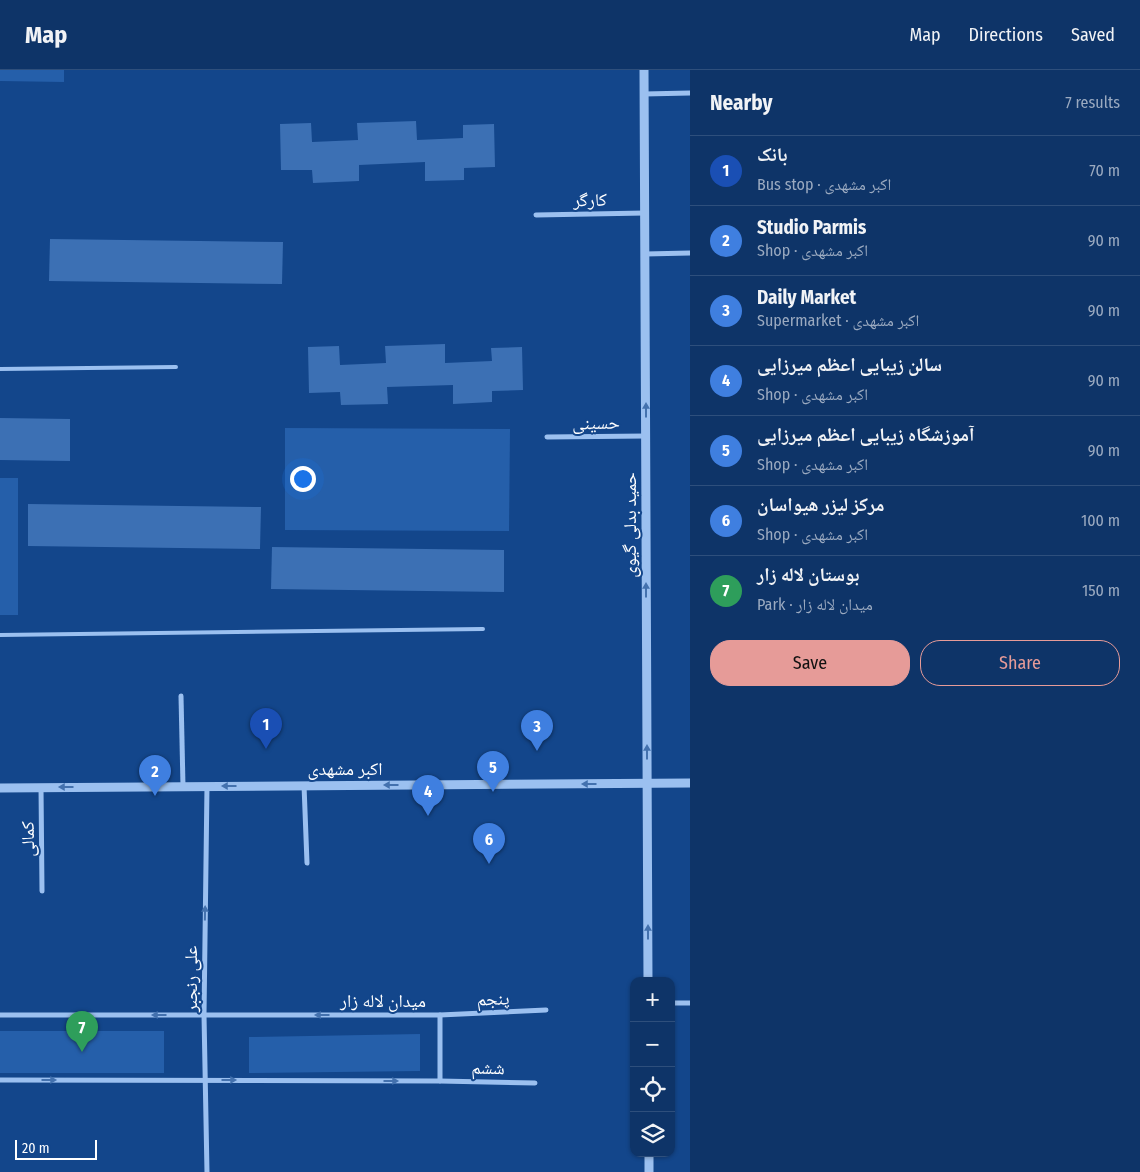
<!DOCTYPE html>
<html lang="en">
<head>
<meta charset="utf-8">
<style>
	:root { --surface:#0e3468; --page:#173c6e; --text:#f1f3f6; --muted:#9baac0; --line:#2e4f7c; --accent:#e69b98 }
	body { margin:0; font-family:"Fira Sans Condensed","Noto Naskh Arabic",sans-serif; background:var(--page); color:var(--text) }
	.controls { position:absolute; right:15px; bottom:15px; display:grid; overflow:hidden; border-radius:10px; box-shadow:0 1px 4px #0004 }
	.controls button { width:45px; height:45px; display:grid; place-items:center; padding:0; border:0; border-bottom:1px solid var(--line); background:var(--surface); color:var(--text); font:25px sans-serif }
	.scale { position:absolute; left:15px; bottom:12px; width:82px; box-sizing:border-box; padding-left:5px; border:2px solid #fff; border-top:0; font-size:14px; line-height:18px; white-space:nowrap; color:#fff; -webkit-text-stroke:4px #13468b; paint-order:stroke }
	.you { position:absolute; left:302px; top:408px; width:18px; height:18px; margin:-12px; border:4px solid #fff; border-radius:50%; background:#1a73e8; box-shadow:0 0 0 8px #1a73e833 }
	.badge { display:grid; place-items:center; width:32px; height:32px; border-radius:50%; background:var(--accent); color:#fff; font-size:16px; font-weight:700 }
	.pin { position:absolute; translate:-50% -41px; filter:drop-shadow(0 1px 2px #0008) }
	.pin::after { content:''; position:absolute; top:26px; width:18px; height:15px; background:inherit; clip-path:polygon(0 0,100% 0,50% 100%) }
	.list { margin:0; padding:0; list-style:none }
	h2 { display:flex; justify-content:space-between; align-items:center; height:65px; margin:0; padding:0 20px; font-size:21px }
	h2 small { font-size:16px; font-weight:400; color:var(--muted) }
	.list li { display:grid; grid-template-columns:32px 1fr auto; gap:15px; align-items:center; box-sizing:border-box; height:70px; padding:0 20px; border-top:1px solid var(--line) }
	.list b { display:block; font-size:19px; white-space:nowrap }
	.list p { margin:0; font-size:16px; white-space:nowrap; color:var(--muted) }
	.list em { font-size:16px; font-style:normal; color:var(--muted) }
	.actions { display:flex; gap:10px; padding:15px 20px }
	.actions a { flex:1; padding:11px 0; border:1px solid var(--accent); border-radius:20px; text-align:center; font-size:18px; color:var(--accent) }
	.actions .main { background:var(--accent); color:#111 }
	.icon { flex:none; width:28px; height:28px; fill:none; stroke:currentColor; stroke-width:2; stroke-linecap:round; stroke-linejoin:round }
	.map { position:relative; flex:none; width:690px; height:1102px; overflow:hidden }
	header { display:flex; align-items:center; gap:30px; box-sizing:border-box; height:70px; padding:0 25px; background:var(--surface); border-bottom:1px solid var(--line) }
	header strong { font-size:24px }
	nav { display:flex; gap:28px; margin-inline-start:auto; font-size:18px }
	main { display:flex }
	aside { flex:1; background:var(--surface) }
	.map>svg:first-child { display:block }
	.green { fill:#255faa }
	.building { fill:#3c70b4 }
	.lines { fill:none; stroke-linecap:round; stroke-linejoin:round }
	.service { stroke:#9bc0f0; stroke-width:4 }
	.minor { stroke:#9bc0f0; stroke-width:5 }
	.tertiary { stroke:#9bc0f0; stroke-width:9 }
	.oneway { fill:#4371ae }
	.labels { text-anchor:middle; stroke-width:4; stroke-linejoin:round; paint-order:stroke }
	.street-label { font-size:18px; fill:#fff; stroke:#13468b }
</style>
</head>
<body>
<header>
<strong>Map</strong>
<nav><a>Map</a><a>Directions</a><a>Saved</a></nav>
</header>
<main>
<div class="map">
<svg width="690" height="1102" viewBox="0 0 690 1102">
	<rect width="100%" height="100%" fill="#13468b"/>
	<g class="green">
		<polygon points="0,0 64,0 64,12 0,11"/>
		<polygon points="285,358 510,359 509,461 285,460"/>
		<rect x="0" y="408" width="18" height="137"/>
		<rect x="0" y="961" width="164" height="42"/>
		<polygon points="420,964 420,1001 249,1003 249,967"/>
	</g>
	<g class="building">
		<polygon points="416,51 417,70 463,68 463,55 494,54 495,97 464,98 464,110 425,111 425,92 359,95 359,111 313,113 312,100 281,100 280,54 311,53 312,72 358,70 357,53"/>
		<polygon points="50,169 283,172 282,214 49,211"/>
		<polygon points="445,274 445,293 492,291 491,278 522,277 523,320 492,321 492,332 453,334 453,315 387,317 388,334 341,335 340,322 309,323 308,277 339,276 340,295 386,293 385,276"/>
		<polygon points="0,348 70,349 70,391 0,390"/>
		<polygon points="28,434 261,437 260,479 28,476"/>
		<polygon points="272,477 504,480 504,522 271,519"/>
	</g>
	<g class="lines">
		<g class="service">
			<polyline points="0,299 176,297"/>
			<polyline points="0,565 483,559"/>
		</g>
		<g class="minor">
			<polyline points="644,24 690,23"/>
			<polyline points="536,145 645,143"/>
			<polyline points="645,184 690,183"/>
			<polyline points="547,367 646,366"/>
			<polyline points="181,626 183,716"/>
			<polyline points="304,715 307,793"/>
			<polyline points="207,716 204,945 207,1102"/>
			<polyline points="41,717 42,821"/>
			<polyline points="671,933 690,933"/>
			<polyline points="0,945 440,945 546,940"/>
			<polyline points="0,1010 440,1011 440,945"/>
			<polyline points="440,1011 535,1013"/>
		</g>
		<g class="tertiary">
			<polyline points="644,0 648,911"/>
			<polyline points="0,718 690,713"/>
			<polyline points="649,1083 649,1102"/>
		</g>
	</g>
	<defs><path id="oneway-solid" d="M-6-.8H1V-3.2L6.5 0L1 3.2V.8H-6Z" transform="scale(1.25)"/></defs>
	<g class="oneway">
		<use href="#oneway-solid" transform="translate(646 340) rotate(-90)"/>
		<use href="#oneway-solid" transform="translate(646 520) rotate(-90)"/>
		<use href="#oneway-solid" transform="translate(647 682) rotate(-90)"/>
		<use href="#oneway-solid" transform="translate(589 714) rotate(180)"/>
		<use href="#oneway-solid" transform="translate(391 715) rotate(180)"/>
		<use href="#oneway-solid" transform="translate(229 716) rotate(180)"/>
		<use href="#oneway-solid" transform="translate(66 717) rotate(180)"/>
		<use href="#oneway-solid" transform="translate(205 843) rotate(-89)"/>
		<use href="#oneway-solid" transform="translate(648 862) rotate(-90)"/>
		<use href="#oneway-solid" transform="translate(159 945) rotate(-180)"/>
		<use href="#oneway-solid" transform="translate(322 945) rotate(-180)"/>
		<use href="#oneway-solid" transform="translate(49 1010)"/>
		<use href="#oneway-solid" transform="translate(229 1010)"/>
		<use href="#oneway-solid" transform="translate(391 1011)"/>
	</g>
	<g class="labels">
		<g class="street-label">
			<text transform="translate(590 130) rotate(-1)" y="6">کارگر</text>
			<text transform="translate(596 353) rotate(-1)" y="6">حسینی</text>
			<text transform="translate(630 455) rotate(-90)" y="6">حمید بدلی گیوی</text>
			<text x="345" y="705">اکبر مشهدی</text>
			<text transform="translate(28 769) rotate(-91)" y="6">کمالی</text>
			<text transform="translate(191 909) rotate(-90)" y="6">علی رنجبر</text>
			<text transform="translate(493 929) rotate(-3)" y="6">پنجم</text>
			<text x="383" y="937">میدان لاله زار</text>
			<text transform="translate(488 998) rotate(1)" y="6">ششم</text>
		</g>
	</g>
</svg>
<div class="controls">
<button>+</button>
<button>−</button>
<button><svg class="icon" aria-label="locate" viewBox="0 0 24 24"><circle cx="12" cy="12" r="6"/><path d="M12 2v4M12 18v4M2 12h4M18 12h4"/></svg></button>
<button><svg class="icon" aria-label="layers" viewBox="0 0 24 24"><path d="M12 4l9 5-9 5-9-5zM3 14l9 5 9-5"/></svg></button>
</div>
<div class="scale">20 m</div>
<div class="you"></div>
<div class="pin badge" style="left:266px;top:679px;background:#1a4fb4">1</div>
<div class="pin badge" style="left:155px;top:726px;background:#3f7fe0">2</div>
<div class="pin badge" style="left:537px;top:681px;background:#3f7fe0">3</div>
<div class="pin badge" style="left:428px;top:746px;background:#3f7fe0">4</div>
<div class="pin badge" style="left:493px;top:722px;background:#3f7fe0">5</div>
<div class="pin badge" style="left:489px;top:794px;background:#3f7fe0">6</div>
<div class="pin badge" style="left:82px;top:982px;background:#2e9e5b">7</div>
</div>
<aside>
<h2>Nearby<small>7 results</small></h2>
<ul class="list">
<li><span class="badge" style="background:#1a4fb4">1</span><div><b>بانک</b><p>Bus stop · اکبر مشهدی</p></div><em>70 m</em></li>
<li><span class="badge" style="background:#3f7fe0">2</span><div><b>Studio Parmis</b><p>Shop · اکبر مشهدی</p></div><em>90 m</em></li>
<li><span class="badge" style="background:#3f7fe0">3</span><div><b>Daily Market</b><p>Supermarket · اکبر مشهدی</p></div><em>90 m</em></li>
<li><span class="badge" style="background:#3f7fe0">4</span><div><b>سالن زیبایی اعظم میرزایی</b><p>Shop · اکبر مشهدی</p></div><em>90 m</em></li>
<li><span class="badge" style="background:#3f7fe0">5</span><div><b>آموزشگاه زیبایی اعظم میرزایی</b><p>Shop · اکبر مشهدی</p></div><em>90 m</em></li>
<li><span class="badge" style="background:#3f7fe0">6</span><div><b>مرکز لیزر هیواسان</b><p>Shop · اکبر مشهدی</p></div><em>100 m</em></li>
<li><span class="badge" style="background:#2e9e5b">7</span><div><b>بوستان لاله زار</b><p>Park · میدان لاله زار</p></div><em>150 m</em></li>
</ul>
<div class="actions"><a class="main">Save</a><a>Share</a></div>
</aside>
</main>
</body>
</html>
